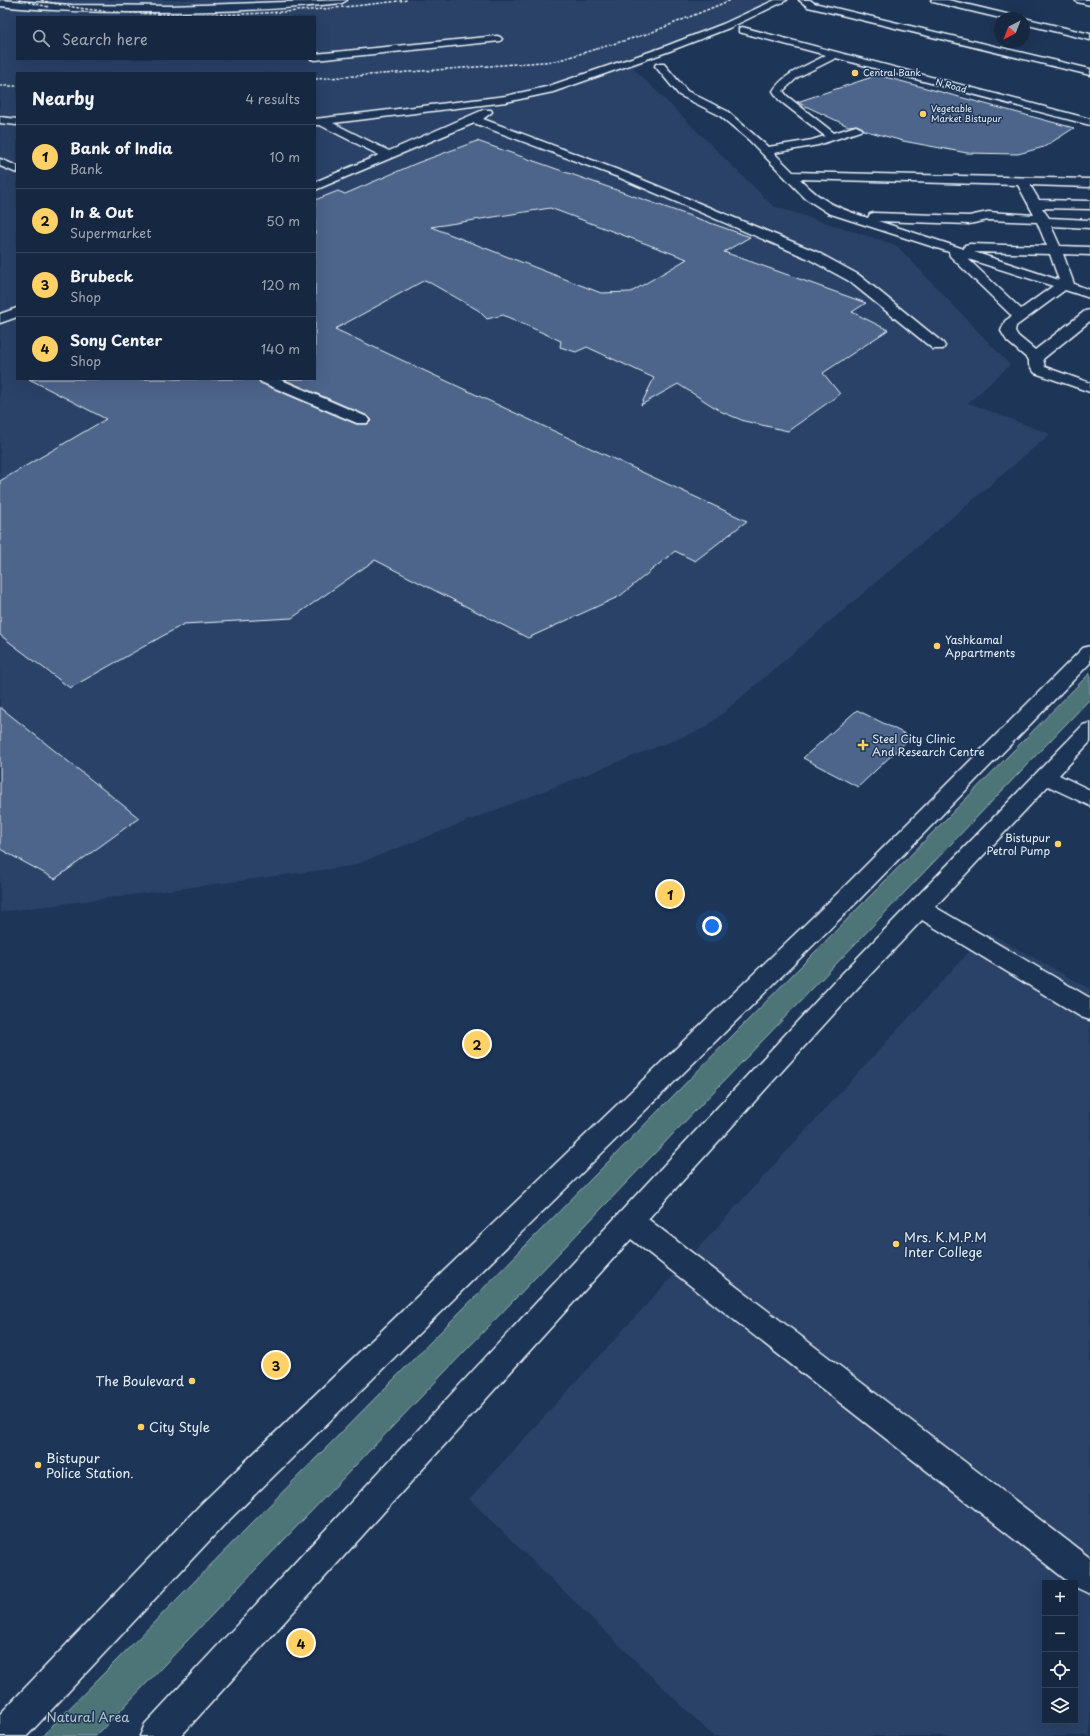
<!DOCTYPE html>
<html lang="en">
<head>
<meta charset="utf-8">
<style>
	:root { --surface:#162841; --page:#23344c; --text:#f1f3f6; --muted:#9ea6b1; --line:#35445a; --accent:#ffd166 }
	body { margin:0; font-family:"Playpen Sans",sans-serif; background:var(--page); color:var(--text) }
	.controls { position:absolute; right:12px; bottom:12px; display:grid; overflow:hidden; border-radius:0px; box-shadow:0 4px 16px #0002 }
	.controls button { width:36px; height:36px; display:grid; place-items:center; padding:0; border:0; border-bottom:1px solid var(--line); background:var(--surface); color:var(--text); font:20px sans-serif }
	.compass { position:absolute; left:994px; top:12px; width:36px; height:36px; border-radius:50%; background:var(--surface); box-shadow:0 4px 16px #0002; rotate:222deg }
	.you { position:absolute; left:712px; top:926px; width:14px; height:14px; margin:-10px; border:3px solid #fff; border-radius:50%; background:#1a73e8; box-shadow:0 0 0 6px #1a73e833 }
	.badge { display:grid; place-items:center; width:26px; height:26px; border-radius:50%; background:var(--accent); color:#111; font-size:13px; font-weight:700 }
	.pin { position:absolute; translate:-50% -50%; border:2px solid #fff; box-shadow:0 1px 4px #0006 }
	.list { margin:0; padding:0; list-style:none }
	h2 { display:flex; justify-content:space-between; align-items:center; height:52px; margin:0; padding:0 16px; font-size:17px }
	h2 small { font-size:13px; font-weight:400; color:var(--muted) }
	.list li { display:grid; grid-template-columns:26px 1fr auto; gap:12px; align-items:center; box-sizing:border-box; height:64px; padding:0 16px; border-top:1px solid var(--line) }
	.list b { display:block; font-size:15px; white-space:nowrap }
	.list p { margin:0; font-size:13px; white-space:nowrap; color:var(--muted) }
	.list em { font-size:13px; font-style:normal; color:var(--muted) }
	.icon { flex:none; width:22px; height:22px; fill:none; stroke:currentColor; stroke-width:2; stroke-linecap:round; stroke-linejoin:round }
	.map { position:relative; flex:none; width:1090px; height:1736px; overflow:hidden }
	.search { position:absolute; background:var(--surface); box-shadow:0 4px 16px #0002; left:16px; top:16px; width:300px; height:44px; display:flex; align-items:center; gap:10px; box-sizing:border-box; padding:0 14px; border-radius:0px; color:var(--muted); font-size:15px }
	.panel { position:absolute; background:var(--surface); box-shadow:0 4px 16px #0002; left:16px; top:72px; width:300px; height:308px; border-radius:0px }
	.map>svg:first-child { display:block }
	.built { fill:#2b4367; fill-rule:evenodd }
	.green { fill:#4d7477; stroke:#9ab2b8 }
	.building { fill:#4d658b; stroke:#e8f1f8; fill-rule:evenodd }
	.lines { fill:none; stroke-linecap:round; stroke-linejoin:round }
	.minor-casing { stroke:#e8f1f8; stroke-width:3 }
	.minor { fill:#1d3557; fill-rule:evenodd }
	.rail { stroke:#e8f1f8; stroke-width:1.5; stroke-dasharray:3 1.5; stroke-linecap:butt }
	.poi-dot { fill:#ffd166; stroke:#1d3557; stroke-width:1.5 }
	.labels { text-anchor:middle; stroke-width:3; stroke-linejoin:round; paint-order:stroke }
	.far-poi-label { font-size:9px; fill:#e8f1f8; stroke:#1d3557; text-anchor:start }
	.far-street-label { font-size:9px; fill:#e8f1f8; stroke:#1d3557 }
	.poi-label { font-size:11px; fill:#e8f1f8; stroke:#1d3557; text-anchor:start }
	.near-poi-label { font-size:13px; fill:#e8f1f8; stroke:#1d3557; text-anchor:start }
	.near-park-label { font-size:13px; fill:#b2c5cb; stroke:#1d3557 }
</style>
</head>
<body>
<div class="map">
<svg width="1090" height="1736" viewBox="0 0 1090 1736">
	<rect width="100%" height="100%" fill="#1d3557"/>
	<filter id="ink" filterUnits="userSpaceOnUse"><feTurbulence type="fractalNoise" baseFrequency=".025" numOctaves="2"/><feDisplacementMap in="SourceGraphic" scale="8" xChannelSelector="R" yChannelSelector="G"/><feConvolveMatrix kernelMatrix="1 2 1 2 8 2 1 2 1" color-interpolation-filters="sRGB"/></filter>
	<g filter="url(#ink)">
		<g class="built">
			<path d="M0,0H774L633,68L773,206L896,245L1010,365L968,403L1050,434L705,728L352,866L0,912ZM17,17H315V59H17ZM17,73H315V379H17Z"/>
			<path d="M987,932L1090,989V1736H713L469,1499ZM1045,1583H1075V1721H1045Z"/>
		</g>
		<polygon class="green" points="1090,673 1090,699 96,1736 42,1736"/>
		<g class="building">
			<polygon points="878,75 1074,128 1044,147 1018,154 967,153 903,141 863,130 863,128 857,125 848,126 797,102"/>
			<path d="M477,141L750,237L724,252L866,303L852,312L888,330L823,373L840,394L788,431L744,421L722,412L678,384L641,405L654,378L587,347L576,352L560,347L561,341L503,315L487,319L478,310L425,280L335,329L747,521L695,561L675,551L620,596L528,638L375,560L292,618L184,624L70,688L0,635V481L106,419L29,379H258L260,383L356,424H368L372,420L368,416L283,379H315V200L338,191L345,194L417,163ZM550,208L687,259L631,292L601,293L431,227Z"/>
			<polygon points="0,707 139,818 55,879 0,849"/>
			<polygon points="857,710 911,737 858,787 803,758"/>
		</g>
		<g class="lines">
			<g class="minor-casing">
				<g id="minor">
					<path d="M0,0L72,5L170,6L347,0L342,3C276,10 211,12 145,12C97,12 48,11 0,6Z"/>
					<polygon points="775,0 787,0 729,28 667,52 553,92 506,102 333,123 389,151 483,110 491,110 492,112 483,119 626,173 817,252 859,275 943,343 945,346 943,349 933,349 849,281 807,258 618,177 474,123 315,190 315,182 379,155 320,125 315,125 315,119 506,96 546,87 661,48 723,24"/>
					<polygon points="799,0 810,0 814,3 1090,69 1090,75 808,7"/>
					<polygon points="931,0 948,0 1015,16 1017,18 1000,18 933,2"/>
					<polygon points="1075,0 1090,0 1090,5 1077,2"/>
					<polygon points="1024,18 1090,34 1090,40 1024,24"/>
					<path d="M742,27L1090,119V125L836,58L798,77L783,91L787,96L834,133L856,126L862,129L860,131L818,145L774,153L793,172L1090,179V187L1030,185L1039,200L1090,201V209L1042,208L1049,218L1090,220V228L1051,226L1060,246L1090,247V255L1063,254L1074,284L1090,290V298L1065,290L1016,326L1015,331L1018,336L1035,350L1085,311L1090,310V321L1043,359L1045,367L1090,383V392L1035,373L1029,365V360L1007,341L1001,331L1005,321L1012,316L950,256L949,252L828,213L805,198L749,140L719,115L679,95L655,66L656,64H664L687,91L727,111L768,147L812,140L825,136L779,100L773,91C785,72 807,66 826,55L739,32V28ZM800,179L1018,185L1034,215L988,212L969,216L874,213L870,214L868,218C838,208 822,202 800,179ZM988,220L1037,222L1047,246L970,244L965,245L964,249L878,221L969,224ZM974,252L1050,254L1059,280ZM968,259L1053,286L1021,309Z"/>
					<polygon points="497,36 500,37 502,39 500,41 315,60 311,59 315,59 315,54"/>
					<polygon points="0,117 17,119 17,125 0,123"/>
					<polygon points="0,159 17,166 17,173 0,166"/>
					<polygon points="17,308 17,317 0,323 0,314"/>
					<polygon points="259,379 279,379 367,417 370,420 367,423 357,423 261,382"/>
					<polygon points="1090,646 1090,663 856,903 223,1526 27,1736 0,1736 0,1714 201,1504 840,891 1083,648"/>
					<polygon points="1090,723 1090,742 1059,775 1090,790 1090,806 1048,786 935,907 1090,998 1090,1020 1081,1017 922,920 851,995 648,1219 1090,1558 1090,1594 1075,1587 1075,1583 1070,1583 631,1239 181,1736 140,1736 145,1724 835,981 1083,725"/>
				</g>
			</g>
			<use href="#minor" class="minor"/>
			<g class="rail">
				<polyline points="19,0 49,7"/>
				<path d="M41,0C81,11 121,13 161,14C244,17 325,10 407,0"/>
				<polyline points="315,79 556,61 650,33 731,0"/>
				<polyline points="0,86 17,86"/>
			</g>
		</g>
	</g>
	<g class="poi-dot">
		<circle cx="855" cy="73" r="4"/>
		<circle cx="923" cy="114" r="4"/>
		<circle cx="937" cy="646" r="4"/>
		<path d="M861 739h4v4h4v4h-4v4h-4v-4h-4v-4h4z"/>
		<circle cx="1058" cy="844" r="4"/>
		<circle cx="896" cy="1244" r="4"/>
		<circle cx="192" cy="1381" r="4"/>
		<circle cx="141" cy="1427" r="4"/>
		<circle cx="38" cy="1465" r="4"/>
	</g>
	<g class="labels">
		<g class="far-poi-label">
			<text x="863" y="76">Central Bank</text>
			<text x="931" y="112">Vegetable<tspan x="931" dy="10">Market Bistupur</tspan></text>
		</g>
		<g class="far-street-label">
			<text transform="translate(951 86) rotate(15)" y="3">N Road</text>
		</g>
		<g class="poi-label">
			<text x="945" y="644">Yashkamal<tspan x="945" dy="13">Appartments</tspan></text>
			<text x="872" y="743">Steel City Clinic<tspan x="872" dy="13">And Research Centre</tspan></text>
			<text x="1050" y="842" text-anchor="end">Bistupur<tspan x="1050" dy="13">Petrol Pump</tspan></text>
		</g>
		<g class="near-poi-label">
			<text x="904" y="1242">Mrs. K.M.P.M<tspan x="904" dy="15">Inter College</tspan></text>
			<text x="184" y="1386" text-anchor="end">The Boulevard</text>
			<text x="149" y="1432">City Style</text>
			<text x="46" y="1463">Bistupur<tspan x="46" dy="15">Police Station.</tspan></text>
		</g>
		<g class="near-park-label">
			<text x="88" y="1722">Natural Area</text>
		</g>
	</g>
</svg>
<div class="controls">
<button>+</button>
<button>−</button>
<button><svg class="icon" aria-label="locate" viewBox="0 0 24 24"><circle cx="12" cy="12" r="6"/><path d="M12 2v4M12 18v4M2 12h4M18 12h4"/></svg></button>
<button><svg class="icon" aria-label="layers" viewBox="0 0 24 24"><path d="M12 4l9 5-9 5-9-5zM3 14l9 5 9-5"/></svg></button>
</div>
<svg class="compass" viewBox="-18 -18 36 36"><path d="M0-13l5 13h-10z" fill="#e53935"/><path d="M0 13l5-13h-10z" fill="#9ea6b1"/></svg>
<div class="you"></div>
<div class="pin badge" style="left:670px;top:894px">1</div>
<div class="pin badge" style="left:477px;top:1044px">2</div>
<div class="pin badge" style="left:276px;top:1365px">3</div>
<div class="pin badge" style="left:301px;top:1643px">4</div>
<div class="search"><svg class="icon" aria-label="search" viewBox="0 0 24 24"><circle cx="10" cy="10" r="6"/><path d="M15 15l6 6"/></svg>Search here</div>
<section class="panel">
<h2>Nearby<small>4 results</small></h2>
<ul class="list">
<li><span class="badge">1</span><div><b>Bank of India</b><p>Bank</p></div><em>10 m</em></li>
<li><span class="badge">2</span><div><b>In &amp; Out</b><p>Supermarket</p></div><em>50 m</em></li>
<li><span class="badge">3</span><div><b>Brubeck</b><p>Shop</p></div><em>120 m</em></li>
<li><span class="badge">4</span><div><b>Sony Center</b><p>Shop</p></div><em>140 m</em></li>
</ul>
</section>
</div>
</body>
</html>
